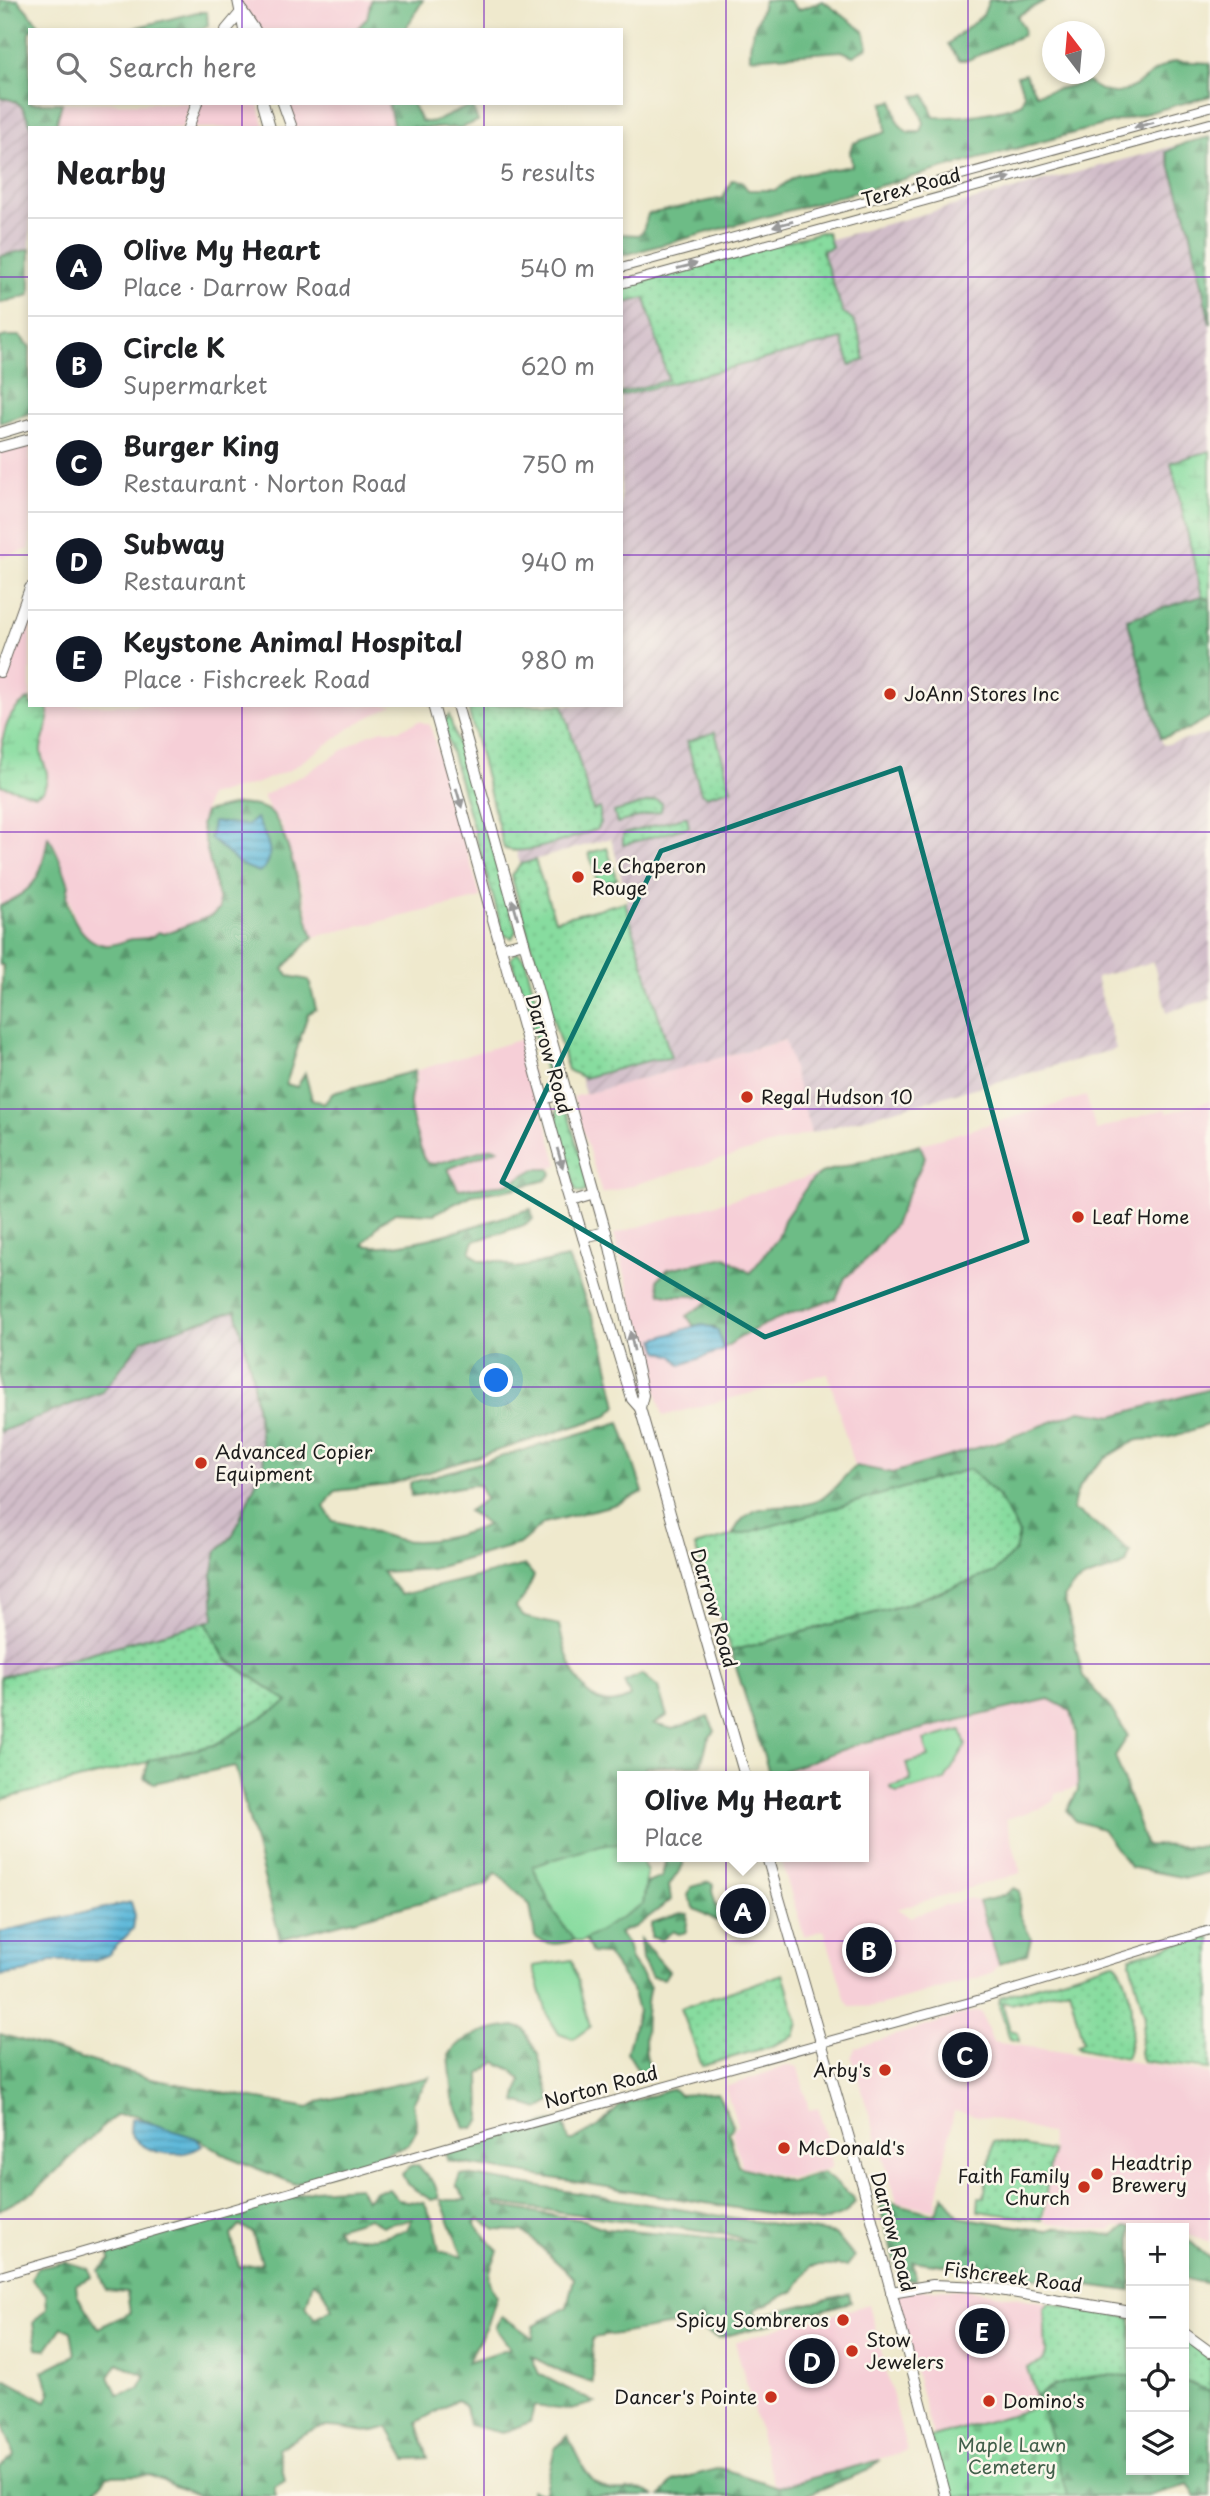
<!DOCTYPE html>
<html lang="en">
<head>
<meta charset="utf-8">
<style>
	:root { --surface:#fff; --page:#f2f2f2; --text:#202124; --muted:#757577; --line:#e0e0e0; --accent:#111827 }
	body { margin:0; font-family:"Playpen Sans",sans-serif; background:var(--page); color:var(--text) }
	.controls { position:absolute; right:21px; bottom:21px; display:grid; overflow:hidden; border-radius:0px; box-shadow:0 4px 10px #0003 }
	.controls button { width:63px; height:63px; display:grid; place-items:center; padding:0; border:0; border-bottom:2px solid var(--line); background:var(--surface); color:var(--text); font:35px sans-serif }
	.compass { position:absolute; left:1042px; top:21px; width:63px; height:63px; border-radius:50%; background:var(--surface); box-shadow:0 4px 10px #0003; rotate:344deg }
	.you { position:absolute; left:497px; top:1381px; width:24px; height:24px; margin:-18px; border:5px solid #fff; border-radius:50%; background:#1a73e8; box-shadow:0 0 0 10px #1a73e833 }
	.badge { display:grid; place-items:center; width:46px; height:46px; border-radius:50%; background:var(--accent); color:#fff; font-size:23px; font-weight:700 }
	.pin { position:absolute; translate:-50% -50%; border:4px solid #fff; box-shadow:0 2px 7px #0006 }
	.popup { position:absolute; left:617px; top:1771px; width:252px; height:91px; box-sizing:border-box; display:grid; place-content:center; border-radius:0px; background:var(--surface); filter:drop-shadow(0 2px 5px #0005); font-size:23px; white-space:nowrap; color:var(--muted) }
	.popup b { font-size:26px; color:var(--text) }
	.popup::after { content:''; position:absolute; left:50%; top:100%; margin-left:-14px; border:14px solid transparent; border-top-color:var(--surface) }
	.list { margin:0; padding:0; list-style:none }
	h2 { display:flex; justify-content:space-between; align-items:center; height:91px; margin:0; padding:0 28px; font-size:30px }
	h2 small { font-size:23px; font-weight:400; color:var(--muted) }
	.list li { display:grid; grid-template-columns:46px 1fr auto; gap:21px; align-items:center; box-sizing:border-box; height:98px; padding:0 28px; border-top:2px solid var(--line) }
	.list b { display:block; font-size:26px; white-space:nowrap }
	.list p { margin:0; font-size:23px; white-space:nowrap; color:var(--muted) }
	.list em { font-size:23px; font-style:normal; color:var(--muted) }
	.icon { flex:none; width:38px; height:38px; fill:none; stroke:currentColor; stroke-width:2; stroke-linecap:round; stroke-linejoin:round }
	.map { position:relative; flex:none; width:1210px; height:2496px; overflow:hidden }
	.search { position:absolute; background:var(--surface); box-shadow:0 4px 10px #0003; left:28px; top:28px; width:595px; height:77px; display:flex; align-items:center; gap:18px; box-sizing:border-box; padding:0 24px; border-radius:0px; color:var(--muted); font-size:26px }
	.panel { position:absolute; background:var(--surface); box-shadow:0 4px 10px #0003; left:28px; top:126px; width:595px; height:581px; border-radius:0px }
	.map>svg:first-child { display:block }
	.built { fill:#f6cfd7 }
	.industrial { fill:url(#industrial-furrows) }
	.grass { fill:url(#grass-dots); stroke:#527c5e; stroke-width:2 }
	.forest { fill:url(#forest-firs); stroke:#446c51; stroke-width:2; fill-rule:evenodd }
	.wetland { fill:url(#wetland-marsh); stroke:#527c5e; stroke-width:2 }
	.cemetery { fill:url(#cemetery-stones); stroke:#527c5e; stroke-width:2 }
	.park { fill:#87dc9f; stroke:#527c5e; stroke-width:2 }
	.water { fill:url(#water-rules); stroke:#3c6a7a; stroke-width:2 }
	.lines { fill:none; stroke-linecap:round; stroke-linejoin:round }
	.minor-casing { stroke:#66645a; stroke-width:10 }
	.major-casing { stroke:#66645a; stroke-width:12 }
	.minor { stroke:#fff; stroke-width:8 }
	.major { stroke:#fff; stroke-width:10 }
	.oneway { fill:#999 }
	.marked { fill:none; stroke:#0f766e; stroke-width:5; stroke-linejoin:round }
	.grid { fill:none; stroke:#7b2cbf; stroke-width:2; stroke-opacity:0.55 }
	.poi-dot { fill:#c8321e; stroke:#fbf7ec; stroke-width:2.5 }
	.labels { text-anchor:middle; stroke-width:5; stroke-linejoin:round; paint-order:stroke }
	.street-label { font-size:19px; fill:#1c1c1c; stroke:#fbf7ec }
	.poi-label { font-size:19px; fill:#1c1c1c; stroke:#fbf7ec; text-anchor:start }
	.park-label { font-size:19px; fill:#415f4a; stroke:#fbf7ec }
</style>
</head>
<body>
<div class="map">
<svg width="1210" height="2496" viewBox="0 0 1210 2496">
	<defs>
		<pattern id="industrial-furrows" width="10" height="10" patternUnits="userSpaceOnUse" patternTransform="scale(1.75)"><rect width="10" height="10" fill="#d1bdc9"/><path d="M-1 1l2-2M0 10L10 0M9 11l2-2" fill="none" stroke="#b3a2ac"/></pattern>
		<pattern id="grass-dots" width="8" height="8" patternUnits="userSpaceOnUse" patternTransform="scale(1.75)"><rect width="8" height="8" fill="#87dc9f"/><path d="M2 2h.1M6 6h.1" fill="none" stroke="#74bc88" stroke-width="1.8" stroke-linecap="round"/></pattern>
		<pattern id="forest-firs" width="22" height="20" patternUnits="userSpaceOnUse" patternTransform="scale(1.75)"><rect width="22" height="20" fill="#6dbc86"/><path d="M5 1l3.5 6h-7zM16 11l3.5 6h-7z" fill="#59986d"/></pattern>
		<pattern id="wetland-marsh" width="20" height="14" patternUnits="userSpaceOnUse" patternTransform="scale(1.75)"><rect width="20" height="14" fill="#87dc9f"/><path d="M1 5h8M5 5V1M11 12h8M15 12V8" fill="none" stroke="#74bc88"/></pattern>
		<pattern id="cemetery-stones" width="16" height="16" patternUnits="userSpaceOnUse" patternTransform="scale(1.75)"><rect width="16" height="16" fill="#87dc9f"/><path d="M2 7V4a2 2 0 0 1 4 0v3zM10 15v-3a2 2 0 0 1 4 0v3z" fill="#74bc88"/></pattern>
		<pattern id="water-rules" width="6" height="5" patternUnits="userSpaceOnUse" patternTransform="scale(1.75)"><rect width="6" height="5" fill="#5bb7d9"/><path d="M0 2.5h6" fill="none" stroke="#4a94af"/></pattern>
	</defs>
	<rect width="100%" height="100%" fill="#fbf7ec"/>
	<filter id="ink" filterUnits="userSpaceOnUse"><feTurbulence type="fractalNoise" baseFrequency=".0143" numOctaves="2"/><feDisplacementMap in="SourceGraphic" scale="14" xChannelSelector="R" yChannelSelector="G"/><feConvolveMatrix kernelMatrix="1 2 1 2 8 2 1 2 1" color-interpolation-filters="sRGB"/></filter>
	<filter id="wash" filterUnits="userSpaceOnUse"><feTurbulence type="fractalNoise" baseFrequency=".00686" numOctaves="4" result="noise"/><feDisplacementMap in="SourceGraphic" scale="28" xChannelSelector="R" yChannelSelector="G"/><feGaussianBlur stdDeviation="1.57" result="paint"/><feColorMatrix in="noise" values="0 0 0 0 0 0 0 0 0 0 0 0 0 0 0 0 0 1.4 0 .05"/><feComposite in="paint" operator="in"/></filter>
	<g filter="url(#wash)">
		<rect width="100%" height="100%" fill="#efe9cd"/>
		<g class="built">
			<polygon points="238,0 382,0 383,30 255,30"/>
			<polygon points="62,103 191,103 182,128 55,128"/>
			<polygon points="200,103 258,103 265,128 191,128"/>
			<polygon points="286,103 388,103 394,128 295,128"/>
			<polygon points="30,443 30,549 0,558 0,452"/>
			<polygon points="30,597 30,705 393,705 356,724 290,770 255,784 208,796 201,824 219,909 211,916 164,934 102,945 88,938 77,925 67,892 67,879 62,875 56,847 48,839 39,872 29,891 0,906 0,682"/>
			<polygon points="419,721 430,725 481,898 313,937 303,891 281,824 270,811 263,796 306,773 367,735 383,730 399,730"/>
			<polygon points="522,1039 558,1165 550,1169 535,1169 508,1184 458,1189 448,1169 497,1149 435,1164 427,1163 423,1157 410,1107 410,1094 417,1079 415,1071"/>
			<polygon points="786,1040 811,1133 602,1194 573,1097"/>
			<polygon points="1086,1096 1096,1130 1165,1109 1167,1113 1210,1101 1210,1389 1113,1416 1080,1411 860,1488 828,1373 663,1416 614,1234"/>
			<polygon points="1049,1699 1072,1711 1078,1787 1055,1794 1053,1801 1044,1807 1006,1819 1021,1873 897,1909 910,1917 970,1898 979,1902 999,1964 993,1972 977,1978 879,2006 851,2007 846,2001 824,1930 804,1936 780,1857 864,1857 864,1776 785,1776 783,1771 858,1744"/>
			<polygon points="976,2011 981,2012 993,2042 1210,2073 1210,2242 1184,2232 1184,2228 1116,2227 1110,2231 1044,2222 1052,2151 1050,2134 1009,2122 954,2111 935,2210 897,2202 851,2057 856,2047"/>
			<polygon points="789,2065 798,2067 809,2110 818,2108 831,2152 831,2168 790,2178 742,2166 732,2132 737,2125 725,2087"/>
			<polygon points="966,2289 1049,2303 1044,2309 1046,2354 1042,2362 1027,2368 1037,2401 1035,2408 933,2437 894,2294 908,2290"/>
			<polygon points="869,2304 907,2451 778,2487 773,2482 735,2342 804,2319 815,2320"/>
		</g>
		<g class="industrial">
			<polygon points="0,98 15,99 21,103 32,128 30,249 0,256"/>
			<polygon points="1185,143 1210,230 1210,600 1202,596 1127,619 1163,745 1210,734 1210,999 1167,1012 1153,962 1096,977 1116,1049 811,1133 785,1040 585,1094 537,928 628,902 611,838 520,864 473,705 621,705 621,296"/>
			<polygon points="235,1310 252,1375 264,1464 232,1537 217,1551 212,1575 214,1620 0,1677 0,1432 103,1392 142,1340"/>
		</g>
		<g class="grass">
			<path d="M821,232H827L832,247L822,251L843,313C859,318 861,345 865,360L850,365L842,339L621,396V393L668,380L645,298L621,304V287Z"/>
			<path d="M470,705H563L593,810L600,808V823L596,830C575,836 523,858 504,848L469,712Z"/>
			<polygon points="449,715 471,788 483,814 516,931 512,938 504,935 443,723"/>
			<polygon points="715,732 731,789 706,796 701,793 687,742"/>
			<polygon points="656,800 662,803 661,811 617,823 614,812"/>
			<polygon points="684,817 687,817 689,827 623,845 623,834"/>
			<polygon points="535,860 555,920 625,902 671,1058 651,1060 584,1078 568,1070 511,875 521,864"/>
			<polygon points="517,952 525,959 558,1084 556,1085 547,1077 511,958"/>
			<polygon points="557,1106 563,1106 569,1117 589,1188 582,1193 576,1191 557,1122"/>
			<polygon points="970,1468 999,1497 1019,1534 1016,1551 995,1572 901,1606 731,1651 695,1546"/>
			<polygon points="206,1622 225,1659 289,1702 214,1745 0,1800 0,1677"/>
			<polygon points="1199,1938 1210,1938 1210,2069 1143,2061 1139,2053 1145,2017 1130,1962 1131,1957"/>
			<path d="M1113,1962C1133,1973 1136,2038 1126,2058L1079,2049L1077,2046L1083,2042L1069,1988L1011,2004L1002,2002L1010,2030L1018,2032L1019,2041L1010,2039L999,2006L1000,1997Z"/>
			<polygon points="783,1974 798,2023 794,2036 772,2046 702,2066 681,2008"/>
			<polygon points="993,2141 1052,2151 1042,2220 978,2211 979,2197 984,2197"/>
			<polygon points="1049,2303 1131,2318 1131,2376 1081,2378 1036,2397 1027,2368 1042,2362 1046,2354 1044,2309"/>
			<polygon points="1184,2339 1210,2358 1210,2391 1184,2381"/>
		</g>
		<g class="forest">
			<path d="M0,0H18L44,30H30V103H62L55,128H32C24,109 22,99 0,98Z"/>
			<polygon points="371,0 423,0 405,30 356,30 367,18"/>
			<path d="M764,0H789L798,10L823,1L864,31L868,47L853,56L842,51L750,58C749,30 758,25 764,0Z"/>
			<polygon points="989,0 1046,0 1017,16 1024,29 1023,35 968,60 959,60 948,44 983,15"/>
			<polygon points="197,12 207,12 208,26 199,30 126,30"/>
			<path d="M1175,61L1210,63V96L621,256V234L638,235L643,231L648,214L723,198L732,180L741,181L748,190H775L798,175L852,166L850,151L853,143L886,132L883,103L893,101L898,123L907,132H921L924,123L914,96L925,95L934,117C956,118 1001,113 1022,103L1024,93L1017,76L1025,74L1036,94L1088,82C1126,113 1143,70 1175,61Z"/>
			<path d="M388,103H412L421,121C438,126 455,109 472,106L478,121L461,128H394Z"/>
			<polygon points="1210,137 1210,324 1190,229 1166,152 1185,143"/>
			<polygon points="30,249 30,295 0,303 0,256"/>
			<polygon points="6,336 20,336 30,347 30,413 0,423 0,338"/>
			<polygon points="1202,596 1210,600 1210,717 1185,731 1161,738 1127,619"/>
			<path d="M238,804C248,805 261,805 270,812C288,826 304,912 313,937L283,969L289,976L309,980L316,1009L308,1014L286,1084L297,1087L305,1073L312,1099L324,1104L333,1093L415,1071C417,1083 409,1092 410,1105C411,1122 419,1140 423,1157L427,1163L435,1164L493,1147L498,1149L448,1169L458,1189L508,1184L535,1169H550L552,1174L546,1180L512,1189L472,1195L434,1214L397,1212L381,1222L363,1245C404,1253 488,1220 531,1209L533,1219L525,1225L474,1241L470,1252L480,1261H498L516,1268L568,1258L602,1339L617,1406L607,1416L388,1485L335,1491L324,1507L333,1521C352,1524 367,1530 386,1536C418,1548 457,1537 488,1525L468,1511L486,1499L479,1485C455,1485 435,1494 411,1496L410,1483L620,1422L643,1492L617,1504L544,1523L519,1544L432,1569L382,1572L401,1595L525,1565L534,1576L523,1599L515,1607L524,1617L559,1625C566,1658 584,1722 630,1697L624,1682L642,1674L658,1687L667,1716L654,1724L673,1729L708,1717L715,1731L708,1739L701,1765L646,1767V1776H622V1844L603,1845L533,1866L554,1912L574,1940C558,1945 549,1946 535,1937L530,1905L496,1872L487,1885L280,1939L235,1766L154,1783L144,1778L149,1760L214,1745L288,1702L225,1658L206,1622L214,1619L212,1575L217,1551L232,1537L264,1464L252,1375L236,1310L142,1340L103,1392L0,1432V1026L3,965H0V906C37,889 41,877 48,837C56,847 65,873 69,885C62,905 80,938 100,944C110,948 122,941 132,939C142,938 151,940 158,932L164,934L211,916L219,909L218,898L201,824L205,812Z"/>
			<path d="M920,1145L925,1157L894,1225L870,1256L845,1278L836,1299C795,1311 759,1323 724,1348L715,1327L693,1325L687,1316L712,1299C694,1292 678,1300 660,1293L657,1280L668,1269L726,1257L750,1273L778,1238L784,1220L810,1182L821,1173Z"/>
			<path d="M1210,1389V1424C1193,1429 1175,1438 1158,1439C1150,1440 1143,1438 1136,1441C1108,1453 1074,1478 1073,1510L1092,1521L1130,1552L1126,1564C1103,1576 1080,1572 1064,1597L1083,1677L1111,1709L1128,1736L1115,1756L1146,1845L1210,1847V1872L1186,1878L1130,1867L1102,1829L1076,1821L1067,1811L1078,1790L1076,1732L1071,1711L1049,1699L858,1744L783,1771L785,1776H770L731,1651L901,1606L995,1572L1015,1551L1019,1534L999,1497L970,1469L743,1534H733C753,1490 791,1518 824,1497C836,1489 844,1475 856,1466L892,1473L1004,1440L1080,1411L1113,1416Z"/>
			<path d="M666,1857H683V1865L669,1886L671,1900L635,1927L619,1933L627,1944L631,1960L650,1987C646,1997 644,2043 646,2054C647,2062 651,2067 650,2075L643,2078L627,2052L638,2011L632,1990L607,1954L592,1953L585,1939L643,1904L647,1883L662,1877Z"/>
			<polygon points="709,1882 713,1885 712,1891 721,1923 695,1909 688,1896 691,1887"/>
			<polygon points="1014,1888 1020,1891 1019,1914 1031,1938 1027,1954 999,1964 979,1902 1003,1896"/>
			<polygon points="681,1913 688,1914 686,1932 679,1934 673,1931 662,1940 651,1937 651,1923"/>
			<polygon points="640,1939 669,1971 664,1979 652,1977 642,1959"/>
			<path d="M514,2026L524,2029L538,2054L551,2102L539,2109L516,2102L521,2080L512,2070L496,2062L480,2074L481,2120L473,2128L465,2127L453,2098L449,2054C464,2034 491,2029 514,2026Z"/>
			<polygon points="0,2034 151,2079 308,2108 318,2102 430,2077 413,2102 417,2129 409,2144 366,2162 295,2184 227,2156 196,2138 159,2127 136,2115 116,2115 35,2191 0,2210 0,2087 3,2087 0,2084"/>
			<polygon points="673,2089 679,2095 718,2093 733,2127 729,2132 738,2166 791,2182 822,2172 853,2197 855,2202 844,2214 821,2222 448,2161 446,2152 563,2119 569,2141 573,2141 599,2126 621,2105"/>
			<polygon points="418,2165 435,2185 439,2198 431,2200 407,2184 402,2174 410,2167"/>
			<path d="M460,2174L835,2234L854,2257L847,2266H811L794,2291L754,2310L757,2316L849,2294L851,2302L719,2338L686,2323L592,2338L593,2383L561,2372L531,2356L539,2374L595,2403L567,2410L534,2406L530,2422L502,2433L469,2425L465,2406L457,2400L417,2422L428,2458L406,2459L388,2427C358,2437 356,2427 328,2427C310,2427 293,2440 278,2449L285,2481L274,2487L276,2496H199L149,2475L108,2476L90,2496H0V2467L15,2456L0,2418V2382L7,2380L47,2402L50,2393L43,2371L75,2355L71,2331L62,2327L46,2350L37,2349L33,2323L47,2308L46,2294L31,2279L38,2268L66,2262L89,2269L92,2277L76,2284L77,2295L98,2328L130,2313L127,2292L106,2290L99,2270L110,2260L109,2249L215,2217L244,2216L247,2208L314,2190L359,2187L366,2201L376,2191L389,2189L398,2200L424,2203L434,2223L439,2251L463,2257L441,2200H466L456,2185ZM495,2203L729,2235L753,2242L606,2229L583,2220L497,2206ZM369,2218L382,2226L412,2219L407,2230L375,2238L341,2236L336,2228ZM479,2219L496,2230L523,2231L574,2278L567,2307L534,2325L533,2338L502,2316L495,2327L510,2348L467,2363L488,2324L497,2296C484,2278 490,2270 498,2251L474,2223ZM239,2226L252,2232L262,2263L239,2267L231,2235ZM313,2282L321,2287L332,2309L314,2318L306,2306ZM118,2363L146,2376L139,2389L118,2395L109,2377Z"/>
			<polygon points="944,2195 959,2217 1046,2231 1058,2227 1114,2236 1126,2227 1132,2228 1131,2291 913,2261 916,2280 903,2278 896,2267 880,2208 887,2201 935,2214"/>
			<polygon points="1184,2236 1210,2259 1210,2284 1184,2279"/>
			<path d="M1105,2375L1131,2376V2470H1184V2381L1210,2391V2496H1196L1188,2485L1147,2496H1062L1039,2416L1029,2402C1051,2383 1077,2378 1105,2375Z"/>
			<path d="M568,2436C577,2455 588,2488 613,2490C632,2492 635,2484 655,2496H529L531,2490L544,2494L555,2448Z"/>
			<polygon points="880,2460 869,2470 804,2496 661,2496 673,2481 720,2468 778,2487"/>
		</g>
		<g class="wetland">
			<polygon points="1210,451 1210,600 1202,596 1171,462"/>
			<path d="M30,699V705H47C51,724 44,732 41,748C39,763 54,769 43,791L35,795L0,785C0,753 0,712 30,699Z"/>
		</g>
		<polygon class="cemetery" points="1042,2406 1067,2496 946,2496 929,2438"/>
		<g class="park">
			<polygon points="607,848 617,879 598,885 589,853"/>
			<polygon points="961,1730 966,1745 945,1780 897,1793 891,1789 891,1787 911,1781 906,1763 929,1757 924,1740"/>
			<polygon points="622,1844 622,1857 639,1857 647,1871 643,1904 581,1942 574,1940 554,1912 533,1866 601,1845"/>
			<polygon points="572,1960 590,2027 573,2039 559,2034 548,2016 533,1966"/>
		</g>
		<g class="water">
			<path d="M256,818C263,831 281,859 259,872L241,865L210,838L213,822L248,825Z"/>
			<polygon points="701,1324 718,1330 723,1350 681,1365 673,1356 659,1351 655,1339"/>
			<polygon points="131,1902 135,1915 133,1929 108,1955 96,1960 51,1961 27,1972 0,1976 0,1932"/>
			<path d="M135,2118L196,2138L202,2146C182,2160 142,2155 130,2132L131,2119Z"/>
		</g>
	</g>
	<g filter="url(#ink)">
		<g class="lines">
			<g class="minor-casing">
				<g id="minor">
					<polyline points="621,268 1210,107"/>
					<polyline points="621,284 1210,123"/>
					<polyline points="0,2276 460,2143 988,1997 1210,1930"/>
				</g>
			</g>
			<g class="major-casing">
				<g id="major">
					<polyline points="238,0 244,30"/>
					<polyline points="242,11 255,30"/>
					<polyline points="226,30 242,11"/>
					<polyline points="263,103 270,128"/>
					<polyline points="283,103 292,128"/>
					<polyline points="188,128 197,103"/>
					<polyline points="0,433 30,424"/>
					<polyline points="0,447 30,439"/>
					<polyline points="0,672 30,588"/>
					<polyline points="433,705 569,1191 632,1399 640,1408"/>
					<polyline points="457,705 610,1247 643,1395 640,1408 745,1776"/>
					<polyline points="501,948 524,942"/>
					<polyline points="544,1099 567,1092"/>
					<polyline points="572,1200 595,1193"/>
					<polyline points="583,1237 606,1232"/>
					<polyline points="767,1857 863,2186 946,2496"/>
					<polyline points="891,2292 933,2285 982,2287 1131,2312"/>
					<polyline points="1184,2333 1210,2352"/>
				</g>
			</g>
			<use href="#minor" class="minor"/>
			<use href="#major" class="major"/>
		</g>
		<defs><path id="oneway-solid" d="M-6-.8H1V-3.2L6.5 0L1 3.2V.8H-6Z" transform="scale(1.75)"/></defs>
		<g class="oneway">
			<use href="#oneway-solid" transform="translate(1144 125) rotate(165)"/>
			<use href="#oneway-solid" transform="translate(1001 180) rotate(-15)"/>
			<use href="#oneway-solid" transform="translate(783 224) rotate(165)"/>
			<use href="#oneway-solid" transform="translate(687 266) rotate(-15)"/>
			<use href="#oneway-solid" transform="translate(459 798) rotate(74)"/>
			<use href="#oneway-solid" transform="translate(515 909) rotate(-106)"/>
			<use href="#oneway-solid" transform="translate(560 1158) rotate(74)"/>
			<use href="#oneway-solid" transform="translate(632 1341) rotate(-102)"/>
		</g>
	</g>
	<path class="marked" d="M900,768L1027,1241L765,1337L502,1182L661,851Z"/>
	<path class="grid" d="M242,0V30M484,0V30M726,0V2496M968,0V2496M242,103V128M484,103V128M0,277H30M621,277H1210M0,555H30M621,555H1210M242,705V2496M484,705V2496M0,832H1210M0,1109H1210M0,1387H1210M0,1664H1210M0,1941H1210M0,2219H1210"/>
	<g class="poi-dot">
		<circle cx="890" cy="694" r="7"/>
		<circle cx="578" cy="877" r="7"/>
		<circle cx="747" cy="1097" r="7"/>
		<circle cx="1078" cy="1217" r="7"/>
		<circle cx="201" cy="1463" r="7"/>
		<circle cx="885" cy="2070" r="7"/>
		<circle cx="784" cy="2148" r="7"/>
		<circle cx="1097" cy="2174" r="7"/>
		<circle cx="1084" cy="2187" r="7"/>
		<circle cx="843" cy="2320" r="7"/>
		<circle cx="852" cy="2351" r="7"/>
		<circle cx="771" cy="2397" r="7"/>
		<circle cx="989" cy="2401" r="7"/>
	</g>
	<g class="labels">
		<g class="street-label">
			<text transform="translate(911 187) rotate(-15)" y="7">Terex Road</text>
			<text transform="translate(549 1054) rotate(74)" y="7">Darrow Road</text>
			<text transform="translate(714 1608) rotate(74)" y="7">Darrow Road</text>
			<text transform="translate(601 2087) rotate(-15)" y="7">Norton Road</text>
			<text transform="translate(893 2232) rotate(75)" y="7">Darrow Road</text>
			<text transform="translate(1013 2277) rotate(7)" y="7">Fishcreek Road</text>
		</g>
		<g class="poi-label">
			<text x="904" y="701">JoAnn Stores Inc</text>
			<text x="592" y="873">Le Chaperon<tspan x="592" dy="22">Rouge</tspan></text>
			<text x="761" y="1104">Regal Hudson 10</text>
			<text x="1092" y="1224">Leaf Home</text>
			<text x="215" y="1459">Advanced Copier<tspan x="215" dy="22">Equipment</tspan></text>
			<text x="871" y="2077" text-anchor="end">Arby's</text>
			<text x="798" y="2155">McDonald's</text>
			<text x="1111" y="2170">Headtrip<tspan x="1111" dy="22">Brewery</tspan></text>
			<text x="1070" y="2183" text-anchor="end">Faith Family<tspan x="1070" dy="22">Church</tspan></text>
			<text x="829" y="2327" text-anchor="end">Spicy Sombreros</text>
			<text x="866" y="2347">Stow<tspan x="866" dy="22">Jewelers</tspan></text>
			<text x="757" y="2404" text-anchor="end">Dancer's Pointe</text>
			<text x="1003" y="2408">Domino's</text>
		</g>
		<g class="park-label">
			<text x="1012" y="2452">Maple Lawn<tspan x="1012" dy="22">Cemetery</tspan></text>
		</g>
	</g>
</svg>
<div class="controls">
<button>+</button>
<button>−</button>
<button><svg class="icon" aria-label="locate" viewBox="0 0 24 24"><circle cx="12" cy="12" r="6"/><path d="M12 2v4M12 18v4M2 12h4M18 12h4"/></svg></button>
<button><svg class="icon" aria-label="layers" viewBox="0 0 24 24"><path d="M12 4l9 5-9 5-9-5zM3 14l9 5 9-5"/></svg></button>
</div>
<svg class="compass" viewBox="-18 -18 36 36"><path d="M0-13l5 13h-10z" fill="#e53935"/><path d="M0 13l5-13h-10z" fill="#757577"/></svg>
<div class="you"></div>
<div class="pin badge" style="left:743px;top:1911px">A</div>
<div class="popup"><b>Olive My Heart</b>Place</div>
<div class="pin badge" style="left:869px;top:1950px">B</div>
<div class="pin badge" style="left:965px;top:2055px">C</div>
<div class="pin badge" style="left:812px;top:2361px">D</div>
<div class="pin badge" style="left:982px;top:2331px">E</div>
<div class="search"><svg class="icon" aria-label="search" viewBox="0 0 24 24"><circle cx="10" cy="10" r="6"/><path d="M15 15l6 6"/></svg>Search here</div>
<section class="panel">
<h2>Nearby<small>5 results</small></h2>
<ul class="list">
<li><span class="badge">A</span><div><b>Olive My Heart</b><p>Place · Darrow Road</p></div><em>540 m</em></li>
<li><span class="badge">B</span><div><b>Circle K</b><p>Supermarket</p></div><em>620 m</em></li>
<li><span class="badge">C</span><div><b>Burger King</b><p>Restaurant · Norton Road</p></div><em>750 m</em></li>
<li><span class="badge">D</span><div><b>Subway</b><p>Restaurant</p></div><em>940 m</em></li>
<li><span class="badge">E</span><div><b>Keystone Animal Hospital</b><p>Place · Fishcreek Road</p></div><em>980 m</em></li>
</ul>
</section>
</div>
</body>
</html>
